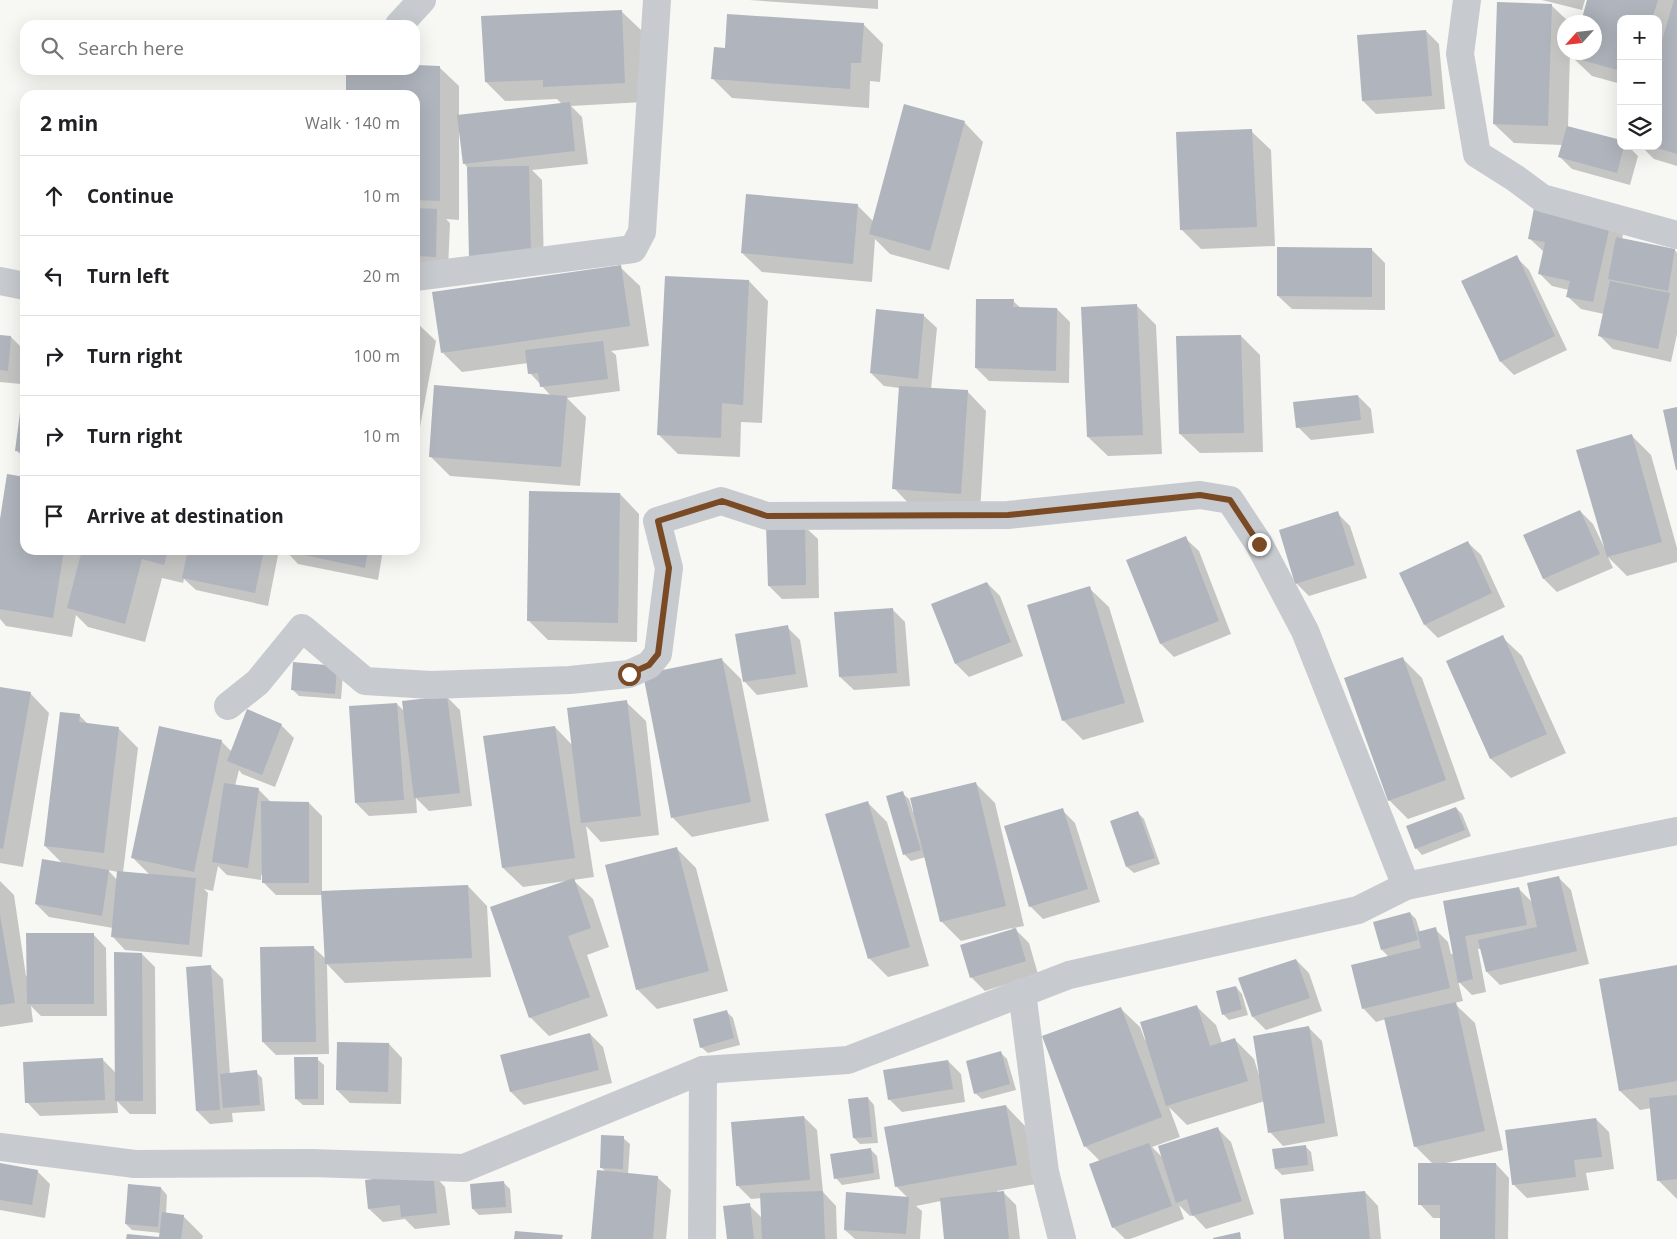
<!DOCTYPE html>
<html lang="en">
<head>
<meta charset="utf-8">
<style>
	:root { --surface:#fff; --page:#f2f2f2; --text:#202124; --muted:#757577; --line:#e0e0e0 }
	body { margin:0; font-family:"Open Sans",sans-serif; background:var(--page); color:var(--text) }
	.controls { position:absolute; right:15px; top:15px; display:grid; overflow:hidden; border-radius:10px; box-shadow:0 5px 20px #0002 }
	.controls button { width:45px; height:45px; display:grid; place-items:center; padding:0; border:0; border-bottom:1px solid var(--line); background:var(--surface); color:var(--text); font:25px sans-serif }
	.compass { position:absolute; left:1557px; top:15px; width:45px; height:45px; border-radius:50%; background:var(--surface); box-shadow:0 5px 20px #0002; rotate:243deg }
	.stop { position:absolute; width:15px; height:15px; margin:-11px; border:4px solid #7a4a24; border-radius:50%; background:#fff }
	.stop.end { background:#7a4a24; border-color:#fff; box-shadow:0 1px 5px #0008 }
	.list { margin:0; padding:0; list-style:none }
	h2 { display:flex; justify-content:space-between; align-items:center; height:65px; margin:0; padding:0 20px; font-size:21px }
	h2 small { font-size:16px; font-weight:400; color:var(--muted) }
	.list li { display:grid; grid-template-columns:32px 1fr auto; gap:15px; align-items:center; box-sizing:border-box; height:80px; padding:0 20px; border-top:1px solid var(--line) }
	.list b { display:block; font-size:19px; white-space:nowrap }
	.list em { font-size:16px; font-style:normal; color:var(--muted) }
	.icon { flex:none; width:28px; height:28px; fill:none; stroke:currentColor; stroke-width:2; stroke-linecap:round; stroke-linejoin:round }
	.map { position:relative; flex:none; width:1677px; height:1239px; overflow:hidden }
	.search { position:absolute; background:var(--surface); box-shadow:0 5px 20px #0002; left:20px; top:20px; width:400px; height:55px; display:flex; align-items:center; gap:12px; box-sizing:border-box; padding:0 18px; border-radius:15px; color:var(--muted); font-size:19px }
	.panel { position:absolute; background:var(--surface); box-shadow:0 5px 20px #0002; left:20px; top:90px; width:400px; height:465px; border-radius:15px }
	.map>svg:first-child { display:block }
	.shadow { fill:#0003; fill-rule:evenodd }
	.building { fill:#afb4bd }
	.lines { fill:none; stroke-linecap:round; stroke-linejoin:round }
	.street { stroke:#c7cace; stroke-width:28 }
	.route { stroke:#7a4a24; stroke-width:6 }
</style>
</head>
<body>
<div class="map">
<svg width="1677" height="1239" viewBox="0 0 1677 1239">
	<rect width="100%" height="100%" fill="#f7f7f4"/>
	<g class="shadow">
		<polygon points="749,0 878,0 878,9"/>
		<polygon points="1542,0 1585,0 1582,10"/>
		<polygon points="1588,0 1677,0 1677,166 1654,159 1641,146 1658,146 1658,19 1621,19 1621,84 1592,76 1572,57 1594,52 1594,22 1582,22"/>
		<polygon points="1551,5 1569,22 1564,22 1564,52 1570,52 1568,127 1621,146 1628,146 1638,156 1630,185 1572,169 1559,156 1562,145 1514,143 1494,124"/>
		<polygon points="621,11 641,30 644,102 571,106 582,117 588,164 532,170 542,180 544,269 464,163 461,132 459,133 459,220 446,219 450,223 448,270 415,268 415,95 347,95 347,70 415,70 415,67 439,67 459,86 459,116 562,104 557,99 505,101 486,82"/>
		<polygon points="863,24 883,44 880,82 870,81 869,108 732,98 713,79 726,49"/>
		<polygon points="1426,31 1439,44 1445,109 1376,114 1363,101"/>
		<polygon points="964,122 983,142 949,270 890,254 875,239 872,282 762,272 742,253 857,205 874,222"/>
		<polygon points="1251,131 1271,150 1275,246 1201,249 1181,229"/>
		<polygon points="1610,222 1623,235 1622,240 1675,250 1677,253 1677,334 1671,362 1613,349 1600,336 1604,314 1581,309 1567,296 1569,290 1552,286 1539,273 1544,252 1529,238"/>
		<polygon points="1372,250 1385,263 1385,310 1292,309 1278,296"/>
		<polygon points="1516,257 1529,270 1567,350 1514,375 1501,362"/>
		<polygon points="620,267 640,286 649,346 611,351 616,355 620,391 567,398 586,417 580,486 450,476 430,456 551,396 530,373 528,363 462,372 443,353"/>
		<polygon points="749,281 768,301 762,423 741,422 740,457 678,454 659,435"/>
		<polygon points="1013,301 1021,308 1057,309 1070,322 1069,383 989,381 976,368"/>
		<polygon points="1137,306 1156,325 1162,454 1108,456 1088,437"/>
		<polygon points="923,315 937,328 931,389 967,391 986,411 980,513 913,508 894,488 900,388 884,386 871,373"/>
		<polygon points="415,321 436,341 415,454"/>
		<polygon points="0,336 11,337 24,350 21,384 0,382"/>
		<polygon points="1241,336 1260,355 1263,452 1200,453 1180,434"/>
		<polygon points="25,383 25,459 16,450"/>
		<polygon points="1358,396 1371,409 1374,433 1311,440 1298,427"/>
		<polygon points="1632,436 1651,455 1677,548 1677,562 1627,576 1608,557 1613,568 1557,592 1544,579 1525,535 1580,511 1593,524 1604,547 1605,547"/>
		<polygon points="25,478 25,550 279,550 268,606 196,590 184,579 183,583 162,578 145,642 88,627 76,615 72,637 6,626 0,619 0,527"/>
		<polygon points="620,494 639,514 637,642 548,640 528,620"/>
		<polygon points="1337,513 1350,526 1367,578 1309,596 1296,583"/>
		<polygon points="804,526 818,539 819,598 782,599 769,586"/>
		<polygon points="1185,538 1199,551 1231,634 1174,657 1161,644"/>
		<polygon points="1467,542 1481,555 1505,607 1438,638 1425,625 1401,573"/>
		<polygon points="285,550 383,550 378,580 298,564"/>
		<polygon points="987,583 1000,596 1023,656 969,677 956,664"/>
		<polygon points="1089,588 1109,607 1144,722 1083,740 1063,720"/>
		<polygon points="892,609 905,622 910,686 854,690 840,677"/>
		<polygon points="787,627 800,640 808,687 757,695 744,681"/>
		<polygon points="1502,637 1522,656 1566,753 1511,778 1491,759 1448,661"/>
		<polygon points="1402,658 1422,678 1465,799 1408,819 1389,800"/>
		<polygon points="721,659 741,679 769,821 692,837 673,818"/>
		<polygon points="294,664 343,674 341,699 299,696 292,689"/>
		<polygon points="0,688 30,693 49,713 23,867 0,863"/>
		<polygon points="447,697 460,710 472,806 429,811 416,798 417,813 369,816 356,803 397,704 405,712"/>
		<polygon points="626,702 646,721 659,835 601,842 586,826 594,877 573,880 593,899 609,947 587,955 608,1016 549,1036 530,1017 566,881 523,887 503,868 484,737 555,727 573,746"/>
		<path d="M79,715L89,725L119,729L138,748L123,873L150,875L133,858L221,741L232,752L281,725L294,738L275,787L242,774L239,770L235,786L259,790L272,803H309L322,816V892L468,886L487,906L491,977L345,983L327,964L329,1054L276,1055L263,1042L313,947L326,959L323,895H276L263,882V875H261V880L227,875L218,866L213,891L204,889L208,893L202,957L125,950L112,936L113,928L49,917L36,904L63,864L45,846ZM108,870L118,872L117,880Z"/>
		<polygon points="975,783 995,803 1024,926 1014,928 1029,943 1038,974 985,991 972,978 962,946 1013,930 1012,928 961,941 941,921 926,857 911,861 905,855 887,797 902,793 909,799 913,812"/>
		<polygon points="868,803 887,822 929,966 888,977 869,958"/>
		<polygon points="1456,808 1462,814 1471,836 1422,855 1416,848"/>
		<polygon points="1062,810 1075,823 1100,902 1043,919 1030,906"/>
		<polygon points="1138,813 1144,819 1160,864 1134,873 1127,867"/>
		<polygon points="677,849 696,868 728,991 657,1009 637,989"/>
		<polygon points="1558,877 1571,890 1589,964 1500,985 1487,972 1482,949 1478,949 1486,992 1472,995 1458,981 1463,1001 1454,1003 1475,1023 1503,1150 1446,1163 1496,1164 1509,1178 1508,1239 1441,1239 1441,1218 1433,1218 1420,1204 1433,1164 1415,1146 1386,1019 1376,1022 1363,1008 1389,957 1382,950 1410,913 1416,919 1420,932 1435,929 1448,942 1451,954 1454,954 1444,902 1519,889 1533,903"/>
		<polygon points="0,881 14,895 26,976 93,934 106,948 107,1016 41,1016 31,1006 33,1022 0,1027"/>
		<polygon points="142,954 155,967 156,1114 130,1114 117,1101 118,1113 40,1116 27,1102 103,1060 116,1073"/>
		<polygon points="1296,960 1309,973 1322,1011 1266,1030 1253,1017 1240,979"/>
		<polygon points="210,966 223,979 230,1074 256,1072 262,1078 265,1111 232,1113 233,1122 210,1124 197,1111"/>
		<polygon points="1677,966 1677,1199 1658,1180 1652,1108 1640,1110 1620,1091 1601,980"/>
		<polygon points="1236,987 1242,994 1248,1015 1229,1020 1223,1014"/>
		<polygon points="1196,1006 1216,1025 1222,1043 1234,1039 1254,1059 1259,1075 1309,1028 1322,1041 1338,1136 1283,1146 1270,1132 1265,1101 1187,1125 1169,1107 1180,1137 1152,1147 1163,1158 1218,1129 1231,1142 1254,1214 1206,1229 1193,1215 1190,1216 1179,1205 1184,1219 1130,1239 1125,1239 1113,1227 1100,1161 1085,1146 1120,1008 1140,1027 1145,1040"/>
		<polygon points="726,1011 733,1018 740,1045 708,1053 701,1047"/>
		<polygon points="590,1034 603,1047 612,1083 524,1105 511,1092 502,1056"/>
		<polygon points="389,1044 402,1058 401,1104 350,1103 337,1090"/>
		<polygon points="1001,1053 1007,1059 1016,1090 982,1099 975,1093"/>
		<polygon points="317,1059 324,1065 324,1105 303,1105 296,1099"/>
		<polygon points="948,1061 961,1074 965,1102 902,1112 889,1099"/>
		<polygon points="868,1098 874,1105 878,1143 860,1144 854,1138"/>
		<polygon points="1006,1106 1025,1126 1036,1184 997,1191 997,1193 1003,1192 1016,1205 1020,1239 946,1239 941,1201 916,1206 922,1211 920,1239 855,1239 845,1230 908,1198 896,1186"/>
		<polygon points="804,1117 817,1130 823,1192 836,1206 837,1239 728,1239 749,1205 762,1218 762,1198 751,1199 738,1186 732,1123"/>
		<polygon points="1596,1119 1609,1132 1614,1169 1586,1173 1589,1190 1527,1198 1514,1185 1506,1131"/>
		<polygon points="623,1138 630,1144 628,1174 657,1177 671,1190 666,1239 592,1239 606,1172 601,1167"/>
		<polygon points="1305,1146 1311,1152 1314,1171 1282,1175 1276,1169"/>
		<polygon points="870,1149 877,1156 880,1179 842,1185 836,1178"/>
		<polygon points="0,1164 37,1171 50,1184 45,1218 0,1210"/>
		<polygon points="432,1173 445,1187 450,1225 415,1229 405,1219 383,1222 369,1209"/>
		<polygon points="504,1183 510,1189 512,1213 479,1215 473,1209"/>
		<polygon points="161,1188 167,1195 166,1214 183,1216 203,1236 202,1239 127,1239 160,1239 161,1233 132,1230 126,1224"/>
		<polygon points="1365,1192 1378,1206 1381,1239 1285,1239"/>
	</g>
	<g class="building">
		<polygon points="1587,0 1658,0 1652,19 1621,19 1621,71 1571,57 1572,52 1594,52 1594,22 1581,22"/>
		<polygon points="1674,0 1677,0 1677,154 1654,147 1658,146 1658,54"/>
		<polygon points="1497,2 1552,4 1548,126 1493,124"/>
		<polygon points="622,10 625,83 543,87 543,80 485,82 481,16"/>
		<polygon points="727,14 864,23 861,63 851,63 850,89 711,79 714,47 725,48"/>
		<polygon points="1426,30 1432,96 1362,101 1357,35"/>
		<polygon points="415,65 440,66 440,201 415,200 415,95 346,95 346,70 415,70"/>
		<polygon points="570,102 575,151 463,164 457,115"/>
		<polygon points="904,104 965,121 930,251 869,234"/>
		<polygon points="1567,126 1621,140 1621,146 1624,146 1617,173 1558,157"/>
		<polygon points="1252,129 1257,227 1180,230 1176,132"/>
		<polygon points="529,166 531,256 469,257 467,167"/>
		<polygon points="746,194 858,204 853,264 741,253"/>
		<polygon points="1535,203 1611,221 1593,302 1566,297 1570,281 1538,274 1545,242 1528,239"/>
		<polygon points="415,208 437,209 436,257 415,256"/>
		<polygon points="1616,237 1675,249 1668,291 1608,279"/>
		<polygon points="1277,247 1372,248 1372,297 1277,296"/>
		<polygon points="1517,255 1555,336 1500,362 1461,281"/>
		<polygon points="621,265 630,326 441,353 432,292"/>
		<polygon points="665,276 749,280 743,405 722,403 721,438 657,435"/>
		<polygon points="1610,281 1670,293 1658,349 1598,336"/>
		<polygon points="976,299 1014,299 1013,307 1057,308 1056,371 975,368"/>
		<polygon points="1137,304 1143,435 1087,437 1081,307"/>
		<polygon points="876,309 924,314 918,379 870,373"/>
		<polygon points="0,335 11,336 8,371 0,370"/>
		<polygon points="1241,335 1244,433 1179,434 1176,336"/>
		<polygon points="603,341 608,379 540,387 538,373 528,374 525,350"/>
		<polygon points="24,382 25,382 25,452 15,451"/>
		<polygon points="434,385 567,396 561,467 429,457"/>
		<polygon points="899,386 968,390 961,494 892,489"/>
		<polygon points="1358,395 1361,420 1296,428 1293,402"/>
		<polygon points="1677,407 1677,470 1676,470 1663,410"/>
		<polygon points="1632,434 1662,542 1607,557 1576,450"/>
		<polygon points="7,474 25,477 25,550 64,550 53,618 0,609 0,519"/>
		<polygon points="529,491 620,493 618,623 527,621"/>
		<polygon points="1580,510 1600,554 1543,579 1523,535"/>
		<polygon points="1338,511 1355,565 1295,584 1279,530"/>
		<polygon points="805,524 806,585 768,586 766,525"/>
		<polygon points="1186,536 1219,621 1160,644 1126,560"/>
		<polygon points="1468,541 1492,593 1424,625 1399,573"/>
		<polygon points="82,550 168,550 164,565 142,559 125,624 67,608"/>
		<polygon points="188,550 264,550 255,593 182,578"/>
		<polygon points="281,550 368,550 365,568"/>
		<polygon points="987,582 1011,642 955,664 931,604"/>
		<polygon points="1090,586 1125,703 1062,721 1027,605"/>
		<polygon points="893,608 897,673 839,677 834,612"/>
		<polygon points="788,625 796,674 743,682 735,634"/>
		<polygon points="1503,635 1547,734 1490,759 1446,661"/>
		<polygon points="1403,657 1446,780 1388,801 1344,678"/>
		<polygon points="722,658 751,802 671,818 643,674"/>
		<polygon points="293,662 337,666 335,694 291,690"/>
		<polygon points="0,687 31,692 3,849 0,848"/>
		<polygon points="447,696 460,793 414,798 402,701"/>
		<polygon points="627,700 641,816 581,823 567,708"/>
		<polygon points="397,703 404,800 355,803 349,706"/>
		<polygon points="247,709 282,724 262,775 227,761"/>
		<polygon points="60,712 80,714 79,722 119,727 104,853 44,846"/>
		<polygon points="159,726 222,740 194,872 131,858"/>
		<polygon points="555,726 575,858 502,868 483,736"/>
		<polygon points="976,782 1006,906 940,922 910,798"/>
		<polygon points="224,783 259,788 248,868 212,862"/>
		<polygon points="903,791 921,850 903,855 886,796"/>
		<polygon points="261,801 309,802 309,883 262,883"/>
		<polygon points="868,801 910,947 868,959 825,814"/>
		<polygon points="1456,807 1465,830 1415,849 1406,826"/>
		<polygon points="1063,808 1088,889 1029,907 1004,826"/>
		<polygon points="1138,811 1155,858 1126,867 1110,821"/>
		<polygon points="677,847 709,971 636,990 605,865"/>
		<polygon points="42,859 109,870 102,916 35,904"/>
		<polygon points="117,871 196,878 189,945 111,937"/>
		<polygon points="1559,876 1577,951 1486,972 1478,940 1537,927 1527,883"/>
		<polygon points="574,878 591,928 568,936 590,997 529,1018 490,907"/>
		<polygon points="468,885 472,958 325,964 321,891"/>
		<polygon points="1519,887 1527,925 1465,936 1473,979 1458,983 1443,901"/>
		<polygon points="1410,912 1418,940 1381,950 1373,922"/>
		<polygon points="0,915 15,1003 0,1005"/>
		<polygon points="1436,927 1450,988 1362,1009 1351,965 1421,948 1417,932"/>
		<polygon points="1016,928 1026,961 970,978 960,945"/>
		<polygon points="26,933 94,933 94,1004 27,1004"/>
		<polygon points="314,946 316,1042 262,1042 260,947"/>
		<polygon points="114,952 142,953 143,1101 115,1101"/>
		<polygon points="1296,959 1310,998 1252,1017 1238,978"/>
		<polygon points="211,965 220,1110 196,1111 186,967"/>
		<polygon points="1677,965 1677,1081 1619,1091 1599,979"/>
		<polygon points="1236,986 1242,1009 1222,1015 1216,991"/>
		<polygon points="1456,1002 1485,1131 1414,1147 1384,1018"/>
		<polygon points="1197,1005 1210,1046 1235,1038 1248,1081 1166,1106 1140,1022"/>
		<polygon points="1121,1007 1162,1117 1084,1147 1042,1036"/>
		<polygon points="727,1010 734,1038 700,1048 693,1019"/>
		<polygon points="1309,1026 1325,1123 1268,1133 1253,1036"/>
		<polygon points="590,1033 599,1070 510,1092 500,1055"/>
		<polygon points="337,1042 389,1043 388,1092 336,1090"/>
		<polygon points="1001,1051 1010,1084 974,1094 966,1061"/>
		<polygon points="294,1057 318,1057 318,1099 295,1099"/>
		<polygon points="103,1058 105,1100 25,1103 23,1062"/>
		<polygon points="948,1060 953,1089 888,1100 883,1070"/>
		<polygon points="257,1070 260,1105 223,1108 220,1074"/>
		<polygon points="1677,1095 1677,1179 1657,1181 1649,1098"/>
		<polygon points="868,1097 872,1137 853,1138 848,1099"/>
		<polygon points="1006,1105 1017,1165 895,1187 884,1127"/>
		<polygon points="804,1116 810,1180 736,1186 731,1122"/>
		<polygon points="1596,1118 1602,1157 1574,1160 1576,1177 1512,1185 1505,1130"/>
		<polygon points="1218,1127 1242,1201 1192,1216 1187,1199 1176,1203 1158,1146"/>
		<polygon points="601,1135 624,1136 623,1169 600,1168"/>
		<polygon points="1149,1143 1172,1206 1112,1228 1089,1164"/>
		<polygon points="1306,1145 1308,1165 1275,1169 1272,1149"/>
		<polygon points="871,1148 874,1173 834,1179 830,1154"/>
		<polygon points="0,1163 38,1170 32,1205 0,1200"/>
		<polygon points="1418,1163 1496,1163 1495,1239 1440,1239 1440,1205 1418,1205"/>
		<polygon points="597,1170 658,1176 653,1239 591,1239"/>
		<polygon points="433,1172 437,1213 401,1217 400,1205 368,1209 365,1180"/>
		<polygon points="504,1181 506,1207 472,1209 470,1184"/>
		<polygon points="128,1184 161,1187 158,1227 125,1224"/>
		<polygon points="823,1191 825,1239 762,1239 760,1193"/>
		<polygon points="1004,1191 1009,1239 944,1239 940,1198"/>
		<polygon points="1365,1191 1370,1239 1284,1239 1280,1199"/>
		<polygon points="846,1192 909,1197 906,1234 844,1230"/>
		<polygon points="750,1203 754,1239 727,1239 723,1206"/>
		<polygon points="162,1212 184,1215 181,1239 126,1239 127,1234 159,1237"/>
		<polygon points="515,1231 563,1235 562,1239 514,1239"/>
		<polygon points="1240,1232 1241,1239 1213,1239 1213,1238"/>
	</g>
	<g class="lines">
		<g class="street">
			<polyline points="1467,0 1460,54 1477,154 1515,178 1542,198 1677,235"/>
			<polyline points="399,25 422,0"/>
			<polyline points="415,277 633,249 642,232 657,0"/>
			<polyline points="0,281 25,286"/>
			<polyline points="228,706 258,682 302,628 365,681 431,685 570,680 629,674 649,665 658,654 669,568 657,521 721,501 767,516 1008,515 1200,495 1230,500 1259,544 1305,631 1406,886"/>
			<polyline points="1022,992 1045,1172 1062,1239"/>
			<polyline points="0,1147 135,1164 311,1163 464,1168 703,1070 848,1060 1069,975 1358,910 1406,886 1677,831"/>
			<polyline points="702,1239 703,1070"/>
		</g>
	</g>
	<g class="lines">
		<polyline class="route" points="629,674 649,665 658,654 669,568 658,521 722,501 767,516 1008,515 1200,495 1230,500 1259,544"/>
	</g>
</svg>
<div class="controls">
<button>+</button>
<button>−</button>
<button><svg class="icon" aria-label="layers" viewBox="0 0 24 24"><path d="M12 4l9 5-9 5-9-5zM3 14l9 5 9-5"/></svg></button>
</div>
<svg class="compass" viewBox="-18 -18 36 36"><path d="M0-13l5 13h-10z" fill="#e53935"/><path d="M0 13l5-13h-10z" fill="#757577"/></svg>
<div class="stop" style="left:629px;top:674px"></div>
<div class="stop end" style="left:1259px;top:544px"></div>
<div class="search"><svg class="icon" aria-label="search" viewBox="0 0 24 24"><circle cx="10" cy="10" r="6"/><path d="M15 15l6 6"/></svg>Search here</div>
<section class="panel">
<h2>2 min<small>Walk · 140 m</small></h2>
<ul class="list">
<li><svg class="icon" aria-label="ahead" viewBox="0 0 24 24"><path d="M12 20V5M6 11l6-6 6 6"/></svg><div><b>Continue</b></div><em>10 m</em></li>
<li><svg class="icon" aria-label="left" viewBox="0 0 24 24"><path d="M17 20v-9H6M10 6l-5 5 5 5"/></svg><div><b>Turn left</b></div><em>20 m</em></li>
<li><svg class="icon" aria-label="right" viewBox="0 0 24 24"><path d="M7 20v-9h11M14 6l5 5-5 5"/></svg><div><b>Turn right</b></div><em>100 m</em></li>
<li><svg class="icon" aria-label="right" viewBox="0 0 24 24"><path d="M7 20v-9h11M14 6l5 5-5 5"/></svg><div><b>Turn right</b></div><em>10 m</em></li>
<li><svg class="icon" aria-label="arrive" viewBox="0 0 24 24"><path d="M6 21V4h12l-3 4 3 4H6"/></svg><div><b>Arrive at destination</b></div></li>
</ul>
</section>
</div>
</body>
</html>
